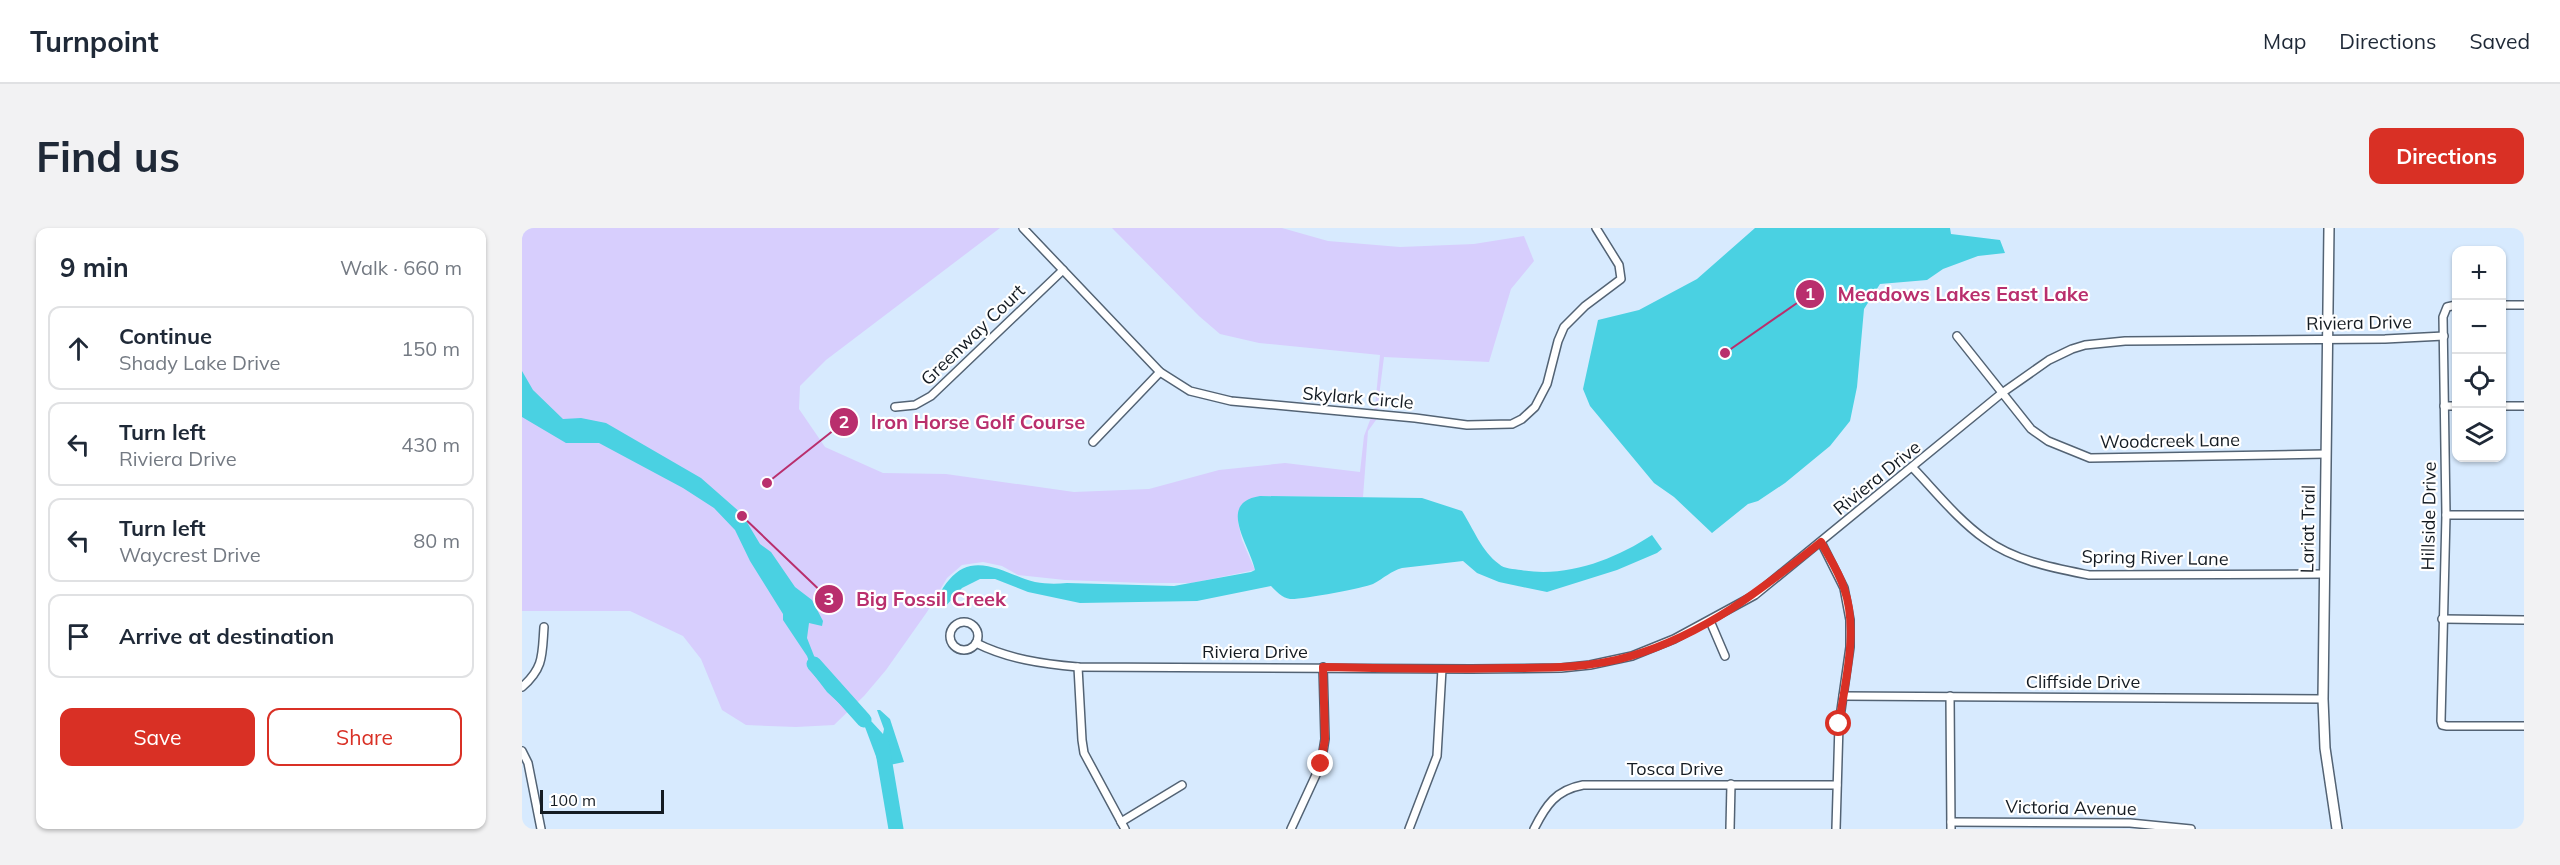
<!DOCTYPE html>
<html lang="en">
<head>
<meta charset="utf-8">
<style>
	:root { --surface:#fff; --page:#f2f2f3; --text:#1f2937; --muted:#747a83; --line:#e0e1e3; --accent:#d93025 }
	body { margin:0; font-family:Mulish,sans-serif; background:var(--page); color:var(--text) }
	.controls { position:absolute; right:18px; top:18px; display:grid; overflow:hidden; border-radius:12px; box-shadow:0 2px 4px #0004 }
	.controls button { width:54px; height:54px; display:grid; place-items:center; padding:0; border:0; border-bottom:2px solid var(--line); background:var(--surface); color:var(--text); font:30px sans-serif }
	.scale { position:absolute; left:18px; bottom:15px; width:124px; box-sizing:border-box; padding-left:6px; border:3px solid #141b22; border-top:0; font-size:16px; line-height:21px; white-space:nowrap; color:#141b22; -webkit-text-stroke:4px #fff; paint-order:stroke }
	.stop { position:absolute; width:18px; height:18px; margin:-14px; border:4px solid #d93025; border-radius:50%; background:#fff }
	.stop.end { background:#d93025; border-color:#fff; box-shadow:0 2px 6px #0008 }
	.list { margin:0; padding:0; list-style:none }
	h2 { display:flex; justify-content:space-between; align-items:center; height:78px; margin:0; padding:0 24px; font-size:26px }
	h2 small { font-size:20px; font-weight:400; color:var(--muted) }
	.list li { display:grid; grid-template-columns:39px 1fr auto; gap:18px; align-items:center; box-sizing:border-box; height:84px; margin:0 12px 12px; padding:0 12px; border:2px solid var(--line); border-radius:12px }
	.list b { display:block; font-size:22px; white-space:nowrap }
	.list p { margin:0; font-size:20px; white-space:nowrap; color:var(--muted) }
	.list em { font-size:20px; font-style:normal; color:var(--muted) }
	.actions { display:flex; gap:12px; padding:18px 24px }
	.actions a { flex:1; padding:14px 0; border:2px solid var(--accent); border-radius:12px; text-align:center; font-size:21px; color:var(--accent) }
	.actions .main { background:var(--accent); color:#fff }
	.icon { flex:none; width:33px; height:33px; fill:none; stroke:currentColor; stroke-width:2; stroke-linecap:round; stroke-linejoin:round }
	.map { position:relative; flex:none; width:2002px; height:601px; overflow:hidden; border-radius:12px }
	header { display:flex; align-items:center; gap:36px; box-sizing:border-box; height:84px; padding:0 30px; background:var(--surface); border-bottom:2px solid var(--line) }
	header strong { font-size:28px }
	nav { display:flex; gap:33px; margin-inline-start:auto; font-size:21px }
	.intro { display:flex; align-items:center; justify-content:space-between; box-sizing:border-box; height:144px; padding:0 36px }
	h1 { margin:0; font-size:42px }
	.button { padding:15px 27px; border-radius:12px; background:var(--accent); color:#fff; font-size:21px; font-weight:700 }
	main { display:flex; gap:36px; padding:0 36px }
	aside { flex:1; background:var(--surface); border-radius:12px; box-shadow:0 2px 4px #0004 }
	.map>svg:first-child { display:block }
	.green { fill:#d7cefd }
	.water { fill:#4ad1e2 }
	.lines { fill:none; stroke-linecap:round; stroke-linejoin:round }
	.river { stroke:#4ad1e2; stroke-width:15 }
	.minor-casing { stroke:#536374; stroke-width:10 }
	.tertiary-casing { stroke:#536374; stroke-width:12 }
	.minor { stroke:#fff; stroke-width:7 }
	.tertiary { stroke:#fff; stroke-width:9 }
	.route { stroke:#d93025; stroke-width:8 }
	.labels { text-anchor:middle; stroke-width:4.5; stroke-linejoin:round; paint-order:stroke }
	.street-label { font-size:18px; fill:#141b22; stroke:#fff }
	.leader { fill:none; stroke:#b92f6d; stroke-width:2 }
	.callout-dot { fill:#b92f6d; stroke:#fff; stroke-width:2 }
	.mark-label { font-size:18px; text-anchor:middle; font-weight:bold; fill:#fff }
	.callout-label { font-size:20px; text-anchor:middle; font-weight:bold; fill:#b92f6d; stroke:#fff; stroke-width:4.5; stroke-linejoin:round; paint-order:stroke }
</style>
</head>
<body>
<header>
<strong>Turnpoint</strong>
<nav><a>Map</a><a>Directions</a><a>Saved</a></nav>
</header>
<div class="intro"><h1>Find us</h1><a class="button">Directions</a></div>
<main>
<aside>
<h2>9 min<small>Walk · 660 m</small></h2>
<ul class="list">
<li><svg class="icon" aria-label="ahead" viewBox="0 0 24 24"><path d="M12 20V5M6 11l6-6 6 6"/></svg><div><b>Continue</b><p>Shady Lake Drive</p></div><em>150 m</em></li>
<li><svg class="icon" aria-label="left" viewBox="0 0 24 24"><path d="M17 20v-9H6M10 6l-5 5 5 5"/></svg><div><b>Turn left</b><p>Riviera Drive</p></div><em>430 m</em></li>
<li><svg class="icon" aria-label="left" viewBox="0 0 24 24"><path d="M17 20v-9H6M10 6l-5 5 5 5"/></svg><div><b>Turn left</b><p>Waycrest Drive</p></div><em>80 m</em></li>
<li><svg class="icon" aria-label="arrive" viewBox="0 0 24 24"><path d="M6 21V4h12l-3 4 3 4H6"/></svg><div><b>Arrive at destination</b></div></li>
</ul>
<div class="actions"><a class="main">Save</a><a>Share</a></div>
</aside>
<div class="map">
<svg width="2002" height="601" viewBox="0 0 2002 601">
	<rect width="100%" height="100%" fill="#d7eafe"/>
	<polygon class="green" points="0,0 478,0 304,132 278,158 277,181 303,219 361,245 424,246 552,264 627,261 697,242 763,235 838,244 842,208 853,179 858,127 737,115 698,106 677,88 590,0 760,0 806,13 878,19 952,16 1002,8 1012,33 989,61 967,134 862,129 854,192 846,203 841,269 738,268 716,294 720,312 733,342 670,355 622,355 543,352 496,347 480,338 461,334 440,337 425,350 405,384 364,442 342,468 312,497 274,499 224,497 200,482 179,431 161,408 108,383 0,383"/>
	<g class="water">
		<polygon points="1233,0 1428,0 1429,6 1478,12 1483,25 1456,28 1421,41 1405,52 1358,56 1342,81 1335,159 1328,193 1308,218 1263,255 1236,273 1226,276 1190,305 1152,269 1132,255 1068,178 1061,161 1076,92 1117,82 1175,51"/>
		<polygon points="0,143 11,162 41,191 59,190 84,195 179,250 220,286 238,316 249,324 273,359 290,372 301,393 300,398 287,395 285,410 296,438 312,461 350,494 361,506 362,501 355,482 358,482 368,491 382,534 358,539 343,499 305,464 292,447 285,428 261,392 261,386 228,333 213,302 192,280 161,260 77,215 44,215 0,189"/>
		<path d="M738,268L900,270L940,283C951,300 960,324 977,336C982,341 992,341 999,342C1044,350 1092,332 1130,307L1140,321L1135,325L1095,342L1025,364L977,354L955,345L941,333L880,340C869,343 862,350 851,356C842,360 778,372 768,371C760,370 754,363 749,358L675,373L558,375L506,364L473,351H458L440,360L422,380L413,376C417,368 421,358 427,352C452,321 485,347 513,354C524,356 534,356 545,355L652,358L729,344L733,342C728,317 694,275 738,268Z"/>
	</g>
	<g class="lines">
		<g class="river">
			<polyline points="292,436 342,492"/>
			<polyline points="360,518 374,601"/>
		</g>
		<g class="minor-casing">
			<g id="minor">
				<polyline points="501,0 638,144 668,163 709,173 893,190 945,197 990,196 1000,191 1013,179 1025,156 1036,113 1042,99 1063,78 1099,51 1097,37 1074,0"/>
				<polyline points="1934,77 1925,79 1921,89 1924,287 1919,493 1920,497 1925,498 2002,498"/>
				<polyline points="1980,77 2002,77"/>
				<polyline points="1435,108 1509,201 1526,213 1568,230 1804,226"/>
				<polyline points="1922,178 1934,178"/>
				<polyline points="1980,178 2002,178"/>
				<polyline points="373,179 393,177 409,168 541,42"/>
				<polyline points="571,214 638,144"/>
				<path d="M1391,240C1414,264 1436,292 1463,311C1493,333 1532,340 1567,347L1802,346"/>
				<polyline points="1924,287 2002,287"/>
				<polyline points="1299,314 1322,360 1328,392 1328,419 1317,496 1314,601"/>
				<polyline points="1920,391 2002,392"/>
				<polyline points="1188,393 1203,428"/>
				<circle cx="442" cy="408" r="14"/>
				<path d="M454,415C486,431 521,436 556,439L949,441L1039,440L1068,437L1110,428L1152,411L1233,367L1480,165L1527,132L1550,121L1563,117L1603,113L1863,111L1922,108"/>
				<polyline points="556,439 560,512 562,525 603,601"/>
				<path d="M0,459C22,440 20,427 22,399"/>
				<polyline points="1321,468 1801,471"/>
				<polyline points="1428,468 1429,601"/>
				<polyline points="0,523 6,535 19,601"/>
				<polyline points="599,594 660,557"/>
				<polyline points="1429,594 1608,595 1669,601"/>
				<polyline points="769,601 799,536 803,511 801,439"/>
				<polyline points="887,601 915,528 920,441"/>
				<path d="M1012,601C1024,577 1034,562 1061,557H1315"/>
				<polyline points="1208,601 1209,556"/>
			</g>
		</g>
		<g class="tertiary-casing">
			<polyline id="tertiary" points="1807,0 1801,471 1803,520 1815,601"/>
		</g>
		<use href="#minor" class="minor"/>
		<use href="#tertiary" class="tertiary"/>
	</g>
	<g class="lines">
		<path class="route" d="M799,536L803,511L801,439C863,440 925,442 987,440C1028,440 1069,440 1109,428C1183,406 1239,362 1299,314C1307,329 1317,344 1322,360C1337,402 1323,453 1317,496"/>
	</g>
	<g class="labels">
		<g class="street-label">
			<text transform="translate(1837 95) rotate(-1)" y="6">Riviera Drive</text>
			<text transform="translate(451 107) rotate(-44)" y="6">Greenway Court</text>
			<text transform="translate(836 170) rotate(5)" y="6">Skylark Circle</text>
			<text transform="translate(1648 213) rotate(-1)" y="6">Woodcreek Lane</text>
			<text transform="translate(1355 250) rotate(-39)" y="6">Riviera Drive</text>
			<text transform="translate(1907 288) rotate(-89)" y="6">Hillside Drive</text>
			<text transform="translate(1786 301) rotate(-89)" y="6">Lariat Trail</text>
			<text transform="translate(1633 330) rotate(1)" y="6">Spring River Lane</text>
			<text x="733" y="430">Riviera Drive</text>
			<text x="1561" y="460">Cliffside Drive</text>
			<text x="1153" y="547">Tosca Drive</text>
			<text transform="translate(1549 580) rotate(1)" y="6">Victoria Avenue</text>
		</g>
	</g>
	<path class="leader" d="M1203 125L1288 66M245 255L322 194M220 288L307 371"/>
	<g class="callout-dot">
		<circle cx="1203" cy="125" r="6"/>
		<circle cx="245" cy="255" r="6"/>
		<circle cx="220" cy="288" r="6"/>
		<circle cx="1288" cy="66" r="15"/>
		<circle cx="322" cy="194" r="15"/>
		<circle cx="307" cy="371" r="15"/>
	</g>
	<g class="mark-label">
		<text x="1288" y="72">1</text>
		<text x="322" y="200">2</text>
		<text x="307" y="377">3</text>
	</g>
	<g class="callout-label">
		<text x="1441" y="73">Meadows Lakes East Lake</text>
		<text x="456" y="201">Iron Horse Golf Course</text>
		<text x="409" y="378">Big Fossil Creek</text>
	</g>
</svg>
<div class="controls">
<button>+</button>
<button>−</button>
<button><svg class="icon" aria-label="locate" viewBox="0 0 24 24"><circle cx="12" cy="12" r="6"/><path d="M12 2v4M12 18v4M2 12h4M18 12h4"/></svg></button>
<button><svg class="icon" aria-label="layers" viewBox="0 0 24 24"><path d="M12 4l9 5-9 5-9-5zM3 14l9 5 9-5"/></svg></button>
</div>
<div class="scale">100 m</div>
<div class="stop" style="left:1317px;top:496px"></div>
<div class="stop end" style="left:799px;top:536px"></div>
</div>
</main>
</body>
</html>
